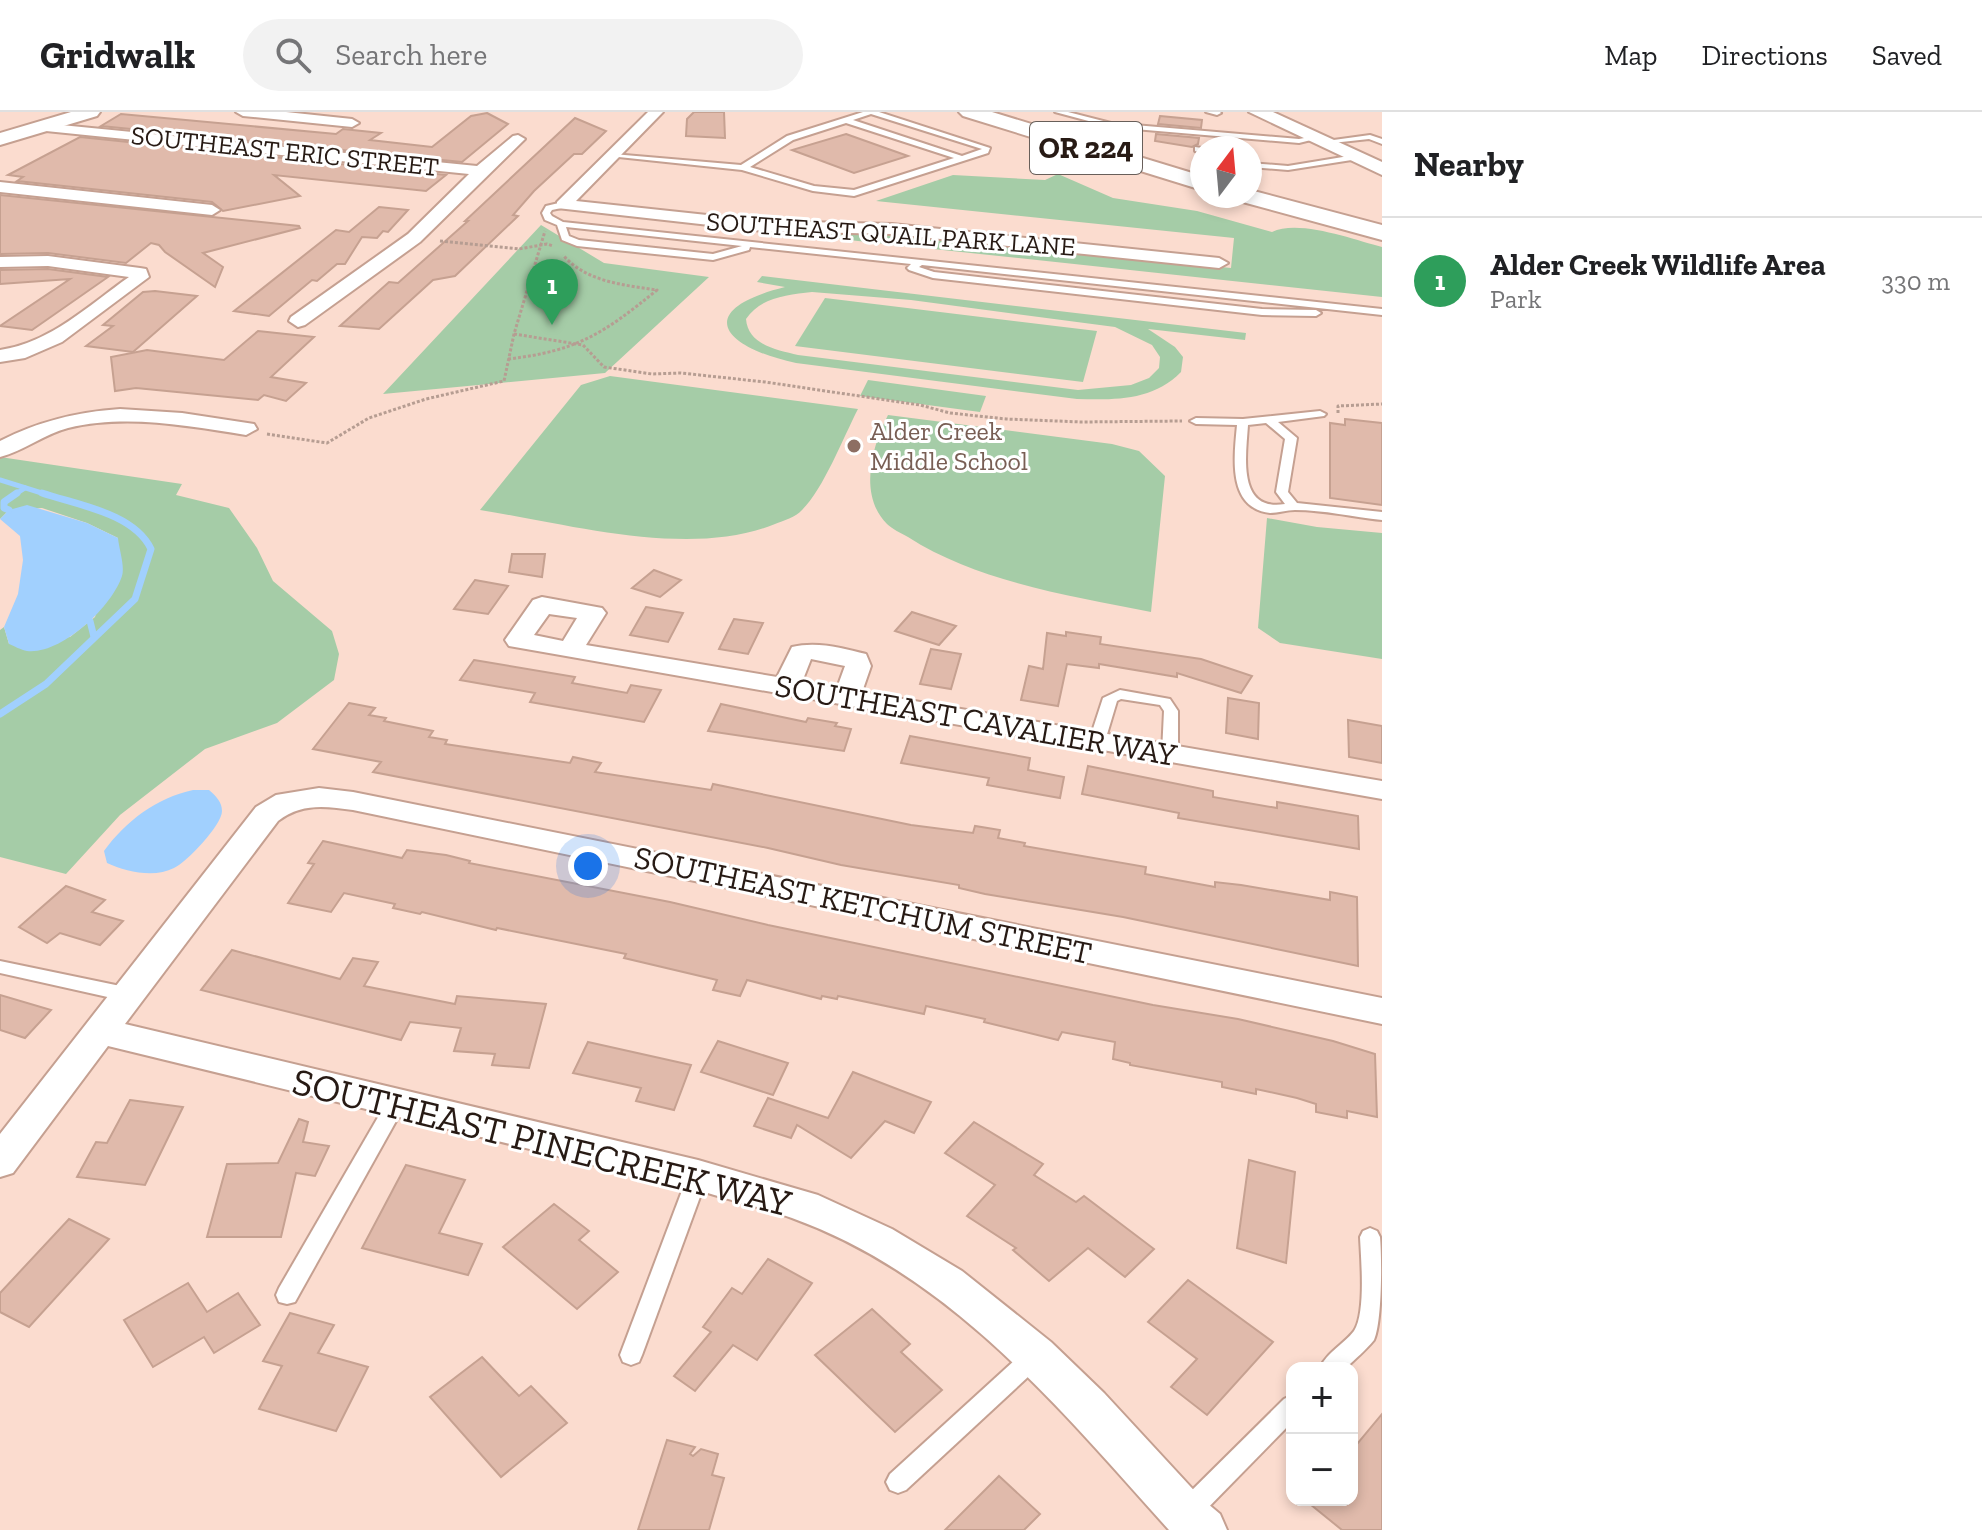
<!DOCTYPE html>
<html lang="en">
<head>
<meta charset="utf-8">
<style>
	:root { --surface:#fff; --page:#f2f2f2; --text:#202124; --muted:#757577; --line:#e0e0e0; --accent:#5250c7 }
	body { margin:0; font-family:"Zilla Slab",serif; background:var(--page); color:var(--text) }
	.controls { position:absolute; right:24px; bottom:24px; display:grid; overflow:hidden; border-radius:16px; box-shadow:0 4px 12px #0003 }
	.controls button { width:72px; height:72px; display:grid; place-items:center; padding:0; border:0; border-bottom:2px solid var(--line); background:var(--surface); color:var(--text); font:40px sans-serif }
	.compass { position:absolute; left:1190px; top:24px; width:72px; height:72px; border-radius:50%; background:var(--surface); box-shadow:0 4px 12px #0003; rotate:16deg }
	.you { position:absolute; left:588px; top:754px; width:28px; height:28px; margin:-20px; border:6px solid #fff; border-radius:50%; background:#1a73e8; box-shadow:0 0 0 12px #1a73e833 }
	.badge { display:grid; place-items:center; width:52px; height:52px; border-radius:50%; background:var(--accent); color:#fff; font-size:26px; font-weight:700 }
	.pin { position:absolute; translate:-50% -66px; filter:drop-shadow(0 2px 4px #0008) }
	.pin::after { content:''; position:absolute; top:42px; width:28px; height:24px; background:inherit; clip-path:polygon(0 0,100% 0,50% 100%) }
	.list { margin:0; padding:0; list-style:none }
	h2 { display:flex; justify-content:space-between; align-items:center; height:104px; margin:0; padding:0 32px; font-size:34px }
	h2 small { font-size:26px; font-weight:400; color:var(--muted) }
	.list li { display:grid; grid-template-columns:52px 1fr auto; gap:24px; align-items:center; box-sizing:border-box; height:128px; padding:0 32px; border-top:2px solid var(--line) }
	.list b { display:block; font-size:30px; white-space:nowrap }
	.list p { margin:0; font-size:26px; white-space:nowrap; color:var(--muted) }
	.list em { font-size:26px; font-style:normal; color:var(--muted) }
	.icon { flex:none; width:44px; height:44px; fill:none; stroke:currentColor; stroke-width:2; stroke-linecap:round; stroke-linejoin:round }
	.map { position:relative; flex:none; width:1382px; height:1418px; overflow:hidden }
	header { display:flex; align-items:center; gap:48px; box-sizing:border-box; height:112px; padding:0 40px; background:var(--surface); border-bottom:2px solid var(--line) }
	header strong { font-size:38px }
	nav { display:flex; gap:44px; margin-inline-start:auto; font-size:28px }
	.search { width:560px; height:72px; background:var(--page); display:flex; align-items:center; gap:20px; box-sizing:border-box; padding:0 28px; border-radius:44px; color:var(--muted); font-size:30px }
	main { display:flex }
	aside { flex:1; background:var(--surface) }
	.map>svg:first-child { display:block }
	.green { fill:#a5cca7; fill-rule:evenodd }
	.water { fill:#a1d0fe }
	.lines { fill:none; stroke-linecap:round; stroke-linejoin:round }
	.stream-far1 { stroke:#a1d0fe; stroke-width:5 }
	.stream { stroke:#a1d0fe; stroke-width:7 }
	.building { fill:#e0baab; stroke:#c6a191; stroke-width:2 }
	.service-casing { stroke:#c5a091; stroke-width:4 }
	.minor-casing { stroke:#c5a091; stroke-width:4 }
	.tertiary-casing { stroke:#c5a091; stroke-width:4 }
	.trunk-casing { stroke:#c5a091; stroke-width:4 }
	.path { stroke:#b69d92; stroke-width:3; stroke-dasharray:3 2; stroke-linecap:butt }
	.service { fill:#fff; fill-rule:evenodd }
	.minor { fill:#fff; fill-rule:evenodd }
	.tertiary { fill:#fff; fill-rule:evenodd }
	.trunk { fill:#fff; fill-rule:evenodd }
	.education-dot { fill:#8d6e63; stroke:#fff; stroke-width:3 }
	.labels { text-anchor:middle; stroke-width:6; stroke-linejoin:round; paint-order:stroke }
	.far-street-label { font-size:26px; fill:#271a14; stroke:#fff }
	.far-education-label { font-size:26px; fill:#785e54; stroke:#fff; text-anchor:start }
	.shield { fill:#fff; stroke:#685f5a; stroke-width:2 }
	.shield-label { font-size:30px; font-weight:bold; fill:#271a14 }
	.street-label { font-size:32px; fill:#271a14; stroke:#fff }
	.near-street-label { font-size:38px; fill:#271a14; stroke:#fff }
</style>
</head>
<body>
<header>
<strong>Gridwalk</strong>
<div class="search"><svg class="icon" aria-label="search" viewBox="0 0 24 24"><circle cx="10" cy="10" r="6"/><path d="M15 15l6 6"/></svg>Search here</div>
<nav><a>Map</a><a>Directions</a><a>Saved</a></nav>
</header>
<main>
<div class="map">
<svg width="1382" height="1418" viewBox="0 0 1382 1418">
	<rect width="100%" height="100%" fill="#fbdccf"/>
	<g class="green">
		<path d="M1058,62L1113,86L1197,99L1272,120C1299,107 1354,128 1382,135V185L737,116L882,120L1231,156L1234,126L876,89L953,63L1045,68Z"/>
		<polygon points="541,113 604,151 709,165 605,261 383,282"/>
		<path d="M762,164L1246,221L1245,228L1148,217L1175,235L1183,245L1181,260C1153,289 1114,288 1077,287L796,251C721,235 693,198 785,175L757,170ZM812,180L911,188L1115,215L1152,233L1160,245L1159,256L1149,266L1131,273L1078,278L798,243C777,238 748,233 746,207C761,185 787,183 812,180Z"/>
		<polygon points="825,186 1097,219 1083,270 795,234"/>
		<path d="M610,264L858,297C844,324 823,378 802,398C796,405 783,409 775,412C690,447 569,412 480,398L581,273Z"/>
		<polygon points="868,268 986,284 980,300 860,284"/>
		<path d="M888,303L1112,332L1139,339L1165,364L1151,500C1070,484 978,470 908,425C901,421 892,417 887,412C858,383 872,334 888,303Z"/>
		<polygon points="0,345 182,372 176,383 229,396 257,436 273,469 332,519 339,542 334,568 277,611 205,637 120,703 66,762 0,745 0,518 4,515 9,532 70,525 95,505 118,426 87,411 42,396 9,398 0,407"/>
		<polygon points="1267,406 1317,415 1382,421 1382,547 1280,531 1258,516"/>
	</g>
	<g class="water">
		<path d="M27,393L87,411L118,426C119,437 125,454 122,464C112,495 61,543 27,539C21,538 14,534 9,532L4,515L18,482L23,448L20,424L0,407L9,398Z"/>
		<path d="M193,678H209C216,684 222,690 222,699C222,713 187,750 174,756C155,766 126,760 107,751L104,739C126,709 156,686 193,678Z"/>
	</g>
	<g class="lines">
		<g class="stream-far1">
			<polyline points="0,368 48,383"/>
			<polyline points="14,383 25,376"/>
		</g>
		<g class="stream">
			<polyline points="9,398 4,396 4,390 17,381"/>
			<polyline points="90,509 94,525"/>
			<path d="M0,602L46,572L135,487L151,437C134,401 77,393 42,381"/>
		</g>
	</g>
	<g class="building">
		<polygon points="694,0 724,0 725,26 686,24 687,7"/>
		<polygon points="487,1 508,12 462,50 101,14 121,2 336,22 343,17 381,21 370,28 432,35 471,4"/>
		<polygon points="1160,4 1202,8 1201,16 1158,12"/>
		<polygon points="575,6 606,19 582,42 574,42 534,79 513,103 518,104 455,164 433,168 379,217 340,214 389,170 398,171 468,109 465,109"/>
		<polygon points="846,22 908,44 854,61 792,38"/>
		<polygon points="1156,22 1199,26 1198,32 1192,35 1155,29"/>
		<polygon points="80,25 446,63 426,79 274,63 300,84 223,99 212,90 17,69 23,65 8,63"/>
		<polygon points="0,83 299,114 300,116 203,141 223,155 215,175 165,140 159,133 151,131 126,151 48,141 0,142"/>
		<polygon points="379,95 408,98 388,120 383,119 377,126 362,125 345,152 337,152 317,169 312,168 269,204 234,199 336,118 349,120"/>
		<polygon points="48,157 108,165 32,218 0,214 70,167 0,172 0,158"/>
		<polygon points="155,179 197,184 133,240 86,234 113,214 103,213 143,180"/>
		<polygon points="258,219 314,225 271,265 306,271 286,289 264,283 258,288 136,276 115,279 111,245 147,238 224,248"/>
		<polygon points="1345,307 1382,311 1382,393 1330,386 1330,311 1345,313"/>
		<polygon points="512,442 545,442 542,465 509,460"/>
		<polygon points="654,458 681,468 660,485 632,476"/>
		<polygon points="475,468 508,474 488,502 454,497"/>
		<polygon points="646,495 683,501 668,530 630,523"/>
		<polygon points="912,500 956,514 939,533 895,519"/>
		<polygon points="734,507 763,511 748,542 719,537"/>
		<polygon points="1066,520 1101,525 1100,532 1201,547 1252,564 1241,581 1177,561 1177,565 1099,552 1099,556 1067,552 1058,594 1021,588 1029,554 1043,557 1047,521 1066,524"/>
		<polygon points="931,537 961,542 951,577 920,572"/>
		<polygon points="474,548 575,565 572,571 627,581 631,573 661,578 644,610 530,590 535,581 460,568"/>
		<polygon points="1228,586 1259,591 1258,627 1226,621"/>
		<polygon points="349,591 375,596 369,603 386,606 384,609 433,619 429,625 447,628 445,632 570,651 573,645 601,651 595,660 711,678 713,672 911,713 973,721 975,714 1000,718 998,726 1025,731 1024,734 1146,755 1145,762 1215,775 1215,770 1241,773 1330,788 1330,780 1357,785 1358,854 1123,805 985,782 959,776 959,773 841,753 768,736 373,660 381,650 313,637"/>
		<polygon points="721,592 806,610 808,606 837,611 835,614 851,617 844,639 708,619"/>
		<polygon points="1348,608 1382,614 1382,651 1349,645"/>
		<polygon points="910,624 1030,646 1028,658 1064,665 1060,686 987,673 989,666 901,651"/>
		<polygon points="1088,654 1213,679 1213,685 1277,696 1277,690 1358,704 1359,737 1178,706 1179,701 1082,682"/>
		<polygon points="323,729 402,746 407,738 446,743 470,749 469,751 670,790 768,813 1153,893 1238,907 1333,929 1375,942 1377,1005 1347,999 1347,1006 1316,1000 1316,992 1297,986 1256,977 1256,982 1222,975 1222,970 1130,953 1130,951 1113,947 1115,930 1062,920 1058,928 984,910 985,907 926,894 924,902 838,884 837,887 822,884 821,887 747,868 740,884 713,878 717,868 624,846 626,842 497,816 496,818 422,800 420,802 393,796 395,792 344,781 331,800 288,791 314,752 308,751"/>
		<polygon points="66,774 105,788 92,800 123,809 100,833 60,821 47,831 19,815"/>
		<polygon points="232,838 340,867 353,846 378,850 364,874 455,892 457,884 546,892 529,956 492,953 495,942 454,939 461,916 410,910 401,928 201,878"/>
		<polygon points="0,883 51,898 25,926 0,918"/>
		<polygon points="718,929 788,951 773,983 701,960"/>
		<polygon points="588,930 691,953 674,998 636,989 641,976 573,961"/>
		<polygon points="853,960 931,990 914,1021 885,1009 851,1046 797,1013 791,1026 754,1014 768,986 828,1006"/>
		<polygon points="130,988 183,995 145,1073 77,1065 96,1030 107,1031"/>
		<polygon points="299,1007 308,1010 303,1030 329,1034 315,1064 296,1061 281,1125 207,1125 227,1052 278,1051"/>
		<polygon points="974,1010 1043,1052 1034,1063 1076,1090 1084,1084 1154,1137 1125,1165 1088,1136 1049,1169 1013,1138 1016,1136 967,1104 995,1073 945,1041"/>
		<polygon points="1249,1048 1295,1060 1286,1151 1237,1136"/>
		<polygon points="406,1053 465,1068 439,1121 482,1132 468,1163 362,1136"/>
		<polygon points="554,1092 589,1119 579,1128 618,1160 577,1197 503,1135"/>
		<polygon points="69,1107 109,1127 29,1215 0,1200 0,1181"/>
		<polygon points="768,1147 812,1171 757,1248 733,1233 695,1279 674,1264 711,1220 703,1215 732,1176 742,1182"/>
		<polygon points="1188,1168 1273,1230 1207,1303 1171,1275 1197,1247 1148,1210"/>
		<polygon points="188,1171 207,1200 238,1181 260,1213 214,1241 204,1225 153,1255 124,1208"/>
		<polygon points="872,1197 910,1232 901,1240 942,1278 895,1320 815,1243"/>
		<polygon points="290,1201 334,1213 318,1241 368,1255 336,1319 259,1297 282,1254 263,1249"/>
		<polygon points="482,1245 519,1284 531,1274 567,1311 501,1365 430,1285"/>
		<polygon points="1382,1302 1382,1418 1342,1418 1305,1388 1352,1388 1352,1338"/>
		<polygon points="667,1328 695,1335 690,1342 693,1344 701,1337 718,1342 712,1363 724,1366 709,1418 638,1418"/>
		<polygon points="999,1364 1040,1402 1024,1418 945,1418"/>
	</g>
	<g class="lines">
		<g class="service-casing">
			<g id="service">
				<path d="M863,0H879L990,36L988,41L854,84L813,79L742,58L609,44L613,42L741,53L787,24ZM871,2L982,37L962,44L853,8ZM846,11L954,46L854,78L814,74L750,55L793,28Z"/>
				<polygon points="1055,0 1068,0 1111,11 1299,27 1315,24 1319,26 1299,31 1111,15"/>
				<polygon points="1206,0 1220,0 1221,1 1217,3"/>
				<polygon points="1370,23 1382,27 1382,32 1369,27 1323,32 1319,30"/>
				<polygon points="1195,35 1202,36 1202,41 1195,39"/>
				<polygon points="1355,43 1358,47 1288,58 1250,55 1250,51 1288,54"/>
				<path d="M563,90L567,93L566,95L552,98L550,101L552,104L563,110L1382,197V203L922,153L919,155L934,160L1262,197L1316,198L1321,201L1316,204L1262,203L933,166L909,158L907,156L911,152L750,135L749,138L713,148L577,134L562,128L557,113L545,108L542,101L546,94ZM566,115L742,134L713,142L579,128L569,124Z"/>
				<path d="M1320,299L1326,302L1324,304L1278,310L1297,326L1288,380L1297,391L1382,400V408C1353,405 1324,398 1295,398C1287,398 1278,401 1270,401C1227,396 1234,345 1237,313L1196,312L1190,309L1196,306L1243,307ZM1266,311L1285,327L1276,380L1285,392C1237,400 1246,344 1248,313Z"/>
				<polygon points="1120,578 1170,587 1178,599 1178,641 1175,644 1170,646 1162,641 1164,599 1160,593 1121,587 1117,589 1105,629 1097,634 1092,632 1089,629 1103,586"/>
				<polygon points="0,849 130,876 136,878 139,883 136,888 130,890 0,861"/>
				<polygon points="395,985 402,988 405,993 295,1190 287,1192 279,1190 276,1183 279,1176 388,988"/>
				<polygon points="698,1055 705,1057 708,1063 642,1243 639,1250 631,1253 623,1250 620,1243 688,1063 691,1057"/>
				<path d="M1370,1116L1377,1119L1380,1125C1382,1148 1382,1210 1374,1228C1366,1238 1355,1247 1346,1256H1320C1327,1240 1344,1232 1354,1219C1366,1201 1361,1147 1360,1125L1363,1119Z"/>
				<polygon points="1035,1234 1043,1237 1046,1244 1043,1251 906,1378 898,1381 890,1378 886,1370 890,1362 1027,1237"/>
				<polygon points="1292,1283 1292,1310 1195,1409 1186,1413 1177,1409 1174,1401 1177,1393 1284,1287"/>
			</g>
		</g>
		<g class="minor-casing">
			<g id="minor">
				<polygon points="236,0 286,0 352,7 359,11 352,15 243,4"/>
				<polygon points="648,0 663,0 576,89 763,109 892,112 1219,146 1228,151 1219,156 892,122 763,119 557,96 557,90"/>
				<polygon points="41,11 477,54 513,24 518,23 525,27 420,130 305,213 298,215 289,209 291,205 408,122 469,62 36,18 36,12"/>
				<polygon points="0,70 212,93 220,98 212,103 0,80"/>
				<path d="M48,144L140,156L146,157L149,165L62,230L25,246L0,250V238C50,231 89,193 129,165L48,154L0,155V145Z"/>
				<path d="M120,297L182,301L254,312L257,317L246,323C188,314 127,302 68,316C44,322 24,339 0,345V329C39,309 77,300 120,297Z"/>
				<path d="M542,485L602,496L606,501L586,533L777,565L792,535C817,529 842,536 866,542L871,554L862,580L1382,669V687L509,534L505,528L533,488ZM549,502L577,506L563,529L534,523ZM811,547L845,554L837,576L802,570Z"/>
				<path d="M319,676L353,680L1382,886V912L353,698C325,694 301,691 278,709L125,912L698,1048L818,1083L892,1117L962,1159L1051,1230L1104,1281L1201,1386L1220,1402L1227,1418H1169C1060,1297 951,1163 792,1106C761,1095 729,1088 698,1078L108,934L13,1061L0,1065V1022L256,695L276,683Z"/>
			</g>
		</g>
		<g class="tertiary-casing">
			<g id="tertiary">
				<polygon points="71,0 100,0 97,4 0,33 0,21"/>
				<polygon points="1249,0 1273,0 1382,50 1382,63"/>
			</g>
		</g>
		<g class="trunk-casing">
			<g id="trunk">
				<polygon points="959,0 992,0 1202,64 1202,78 963,4"/>
				<polygon points="1250,78 1382,113 1382,128 1239,89 1235,84 1250,84"/>
			</g>
		</g>
		<g class="path">
			<polyline points="440,129 519,137 547,132 553,134"/>
			<polyline points="514,222 583,233 604,255 652,262 681,261 765,270 920,293 950,301 1006,307 1082,310 1182,309"/>
			<path d="M508,247C578,239 604,221 657,178C624,173 586,170 563,143"/>
			<polyline points="1338,301 1338,294 1382,292"/>
			<polyline points="267,322 327,331 369,306 426,287 504,269 514,222 545,119"/>
		</g>
		<use href="#service" class="service"/>
		<use href="#minor" class="minor"/>
		<use href="#tertiary" class="tertiary"/>
		<use href="#trunk" class="trunk"/>
	</g>
	<circle class="education-dot" cx="854" cy="334" r="8"/>
	<g class="labels">
		<g class="far-street-label">
			<text transform="translate(285 39) rotate(6)" y="9">SOUTHEAST ERIC STREET</text>
			<text transform="translate(891 122) rotate(4)" y="9">SOUTHEAST QUAIL PARK LANE</text>
		</g>
		<g class="far-education-label">
			<text x="870" y="328">Alder Creek<tspan x="870" dy="30">Middle School</tspan></text>
		</g>
		<rect class="shield" x="1030" y="10" width="112" height="52" rx="6"/>
		<g class="shield-label">
			<text x="1086" y="46">OR 224</text>
		</g>
		<g class="street-label">
			<text transform="translate(976 608) rotate(10)" y="11">SOUTHEAST CAVALIER WAY</text>
			<text transform="translate(863 793) rotate(12)" y="11">SOUTHEAST KETCHUM STREET</text>
		</g>
		<g class="near-street-label">
			<text transform="translate(542 1030) rotate(14)" y="13">SOUTHEAST PINECREEK WAY</text>
		</g>
	</g>
</svg>
<div class="controls">
<button>+</button>
<button>−</button>
</div>
<svg class="compass" viewBox="-18 -18 36 36"><path d="M0-13l5 13h-10z" fill="#e53935"/><path d="M0 13l5-13h-10z" fill="#757577"/></svg>
<div class="you"></div>
<div class="pin badge" style="left:552px;top:213px;background:#2e9e5b">1</div>
</div>
<aside>
<h2>Nearby<small></small></h2>
<ul class="list">
<li><span class="badge" style="background:#2e9e5b">1</span><div><b>Alder Creek Wildlife Area</b><p>Park</p></div><em>330 m</em></li>
</ul>
</aside>
</main>
</body>
</html>
